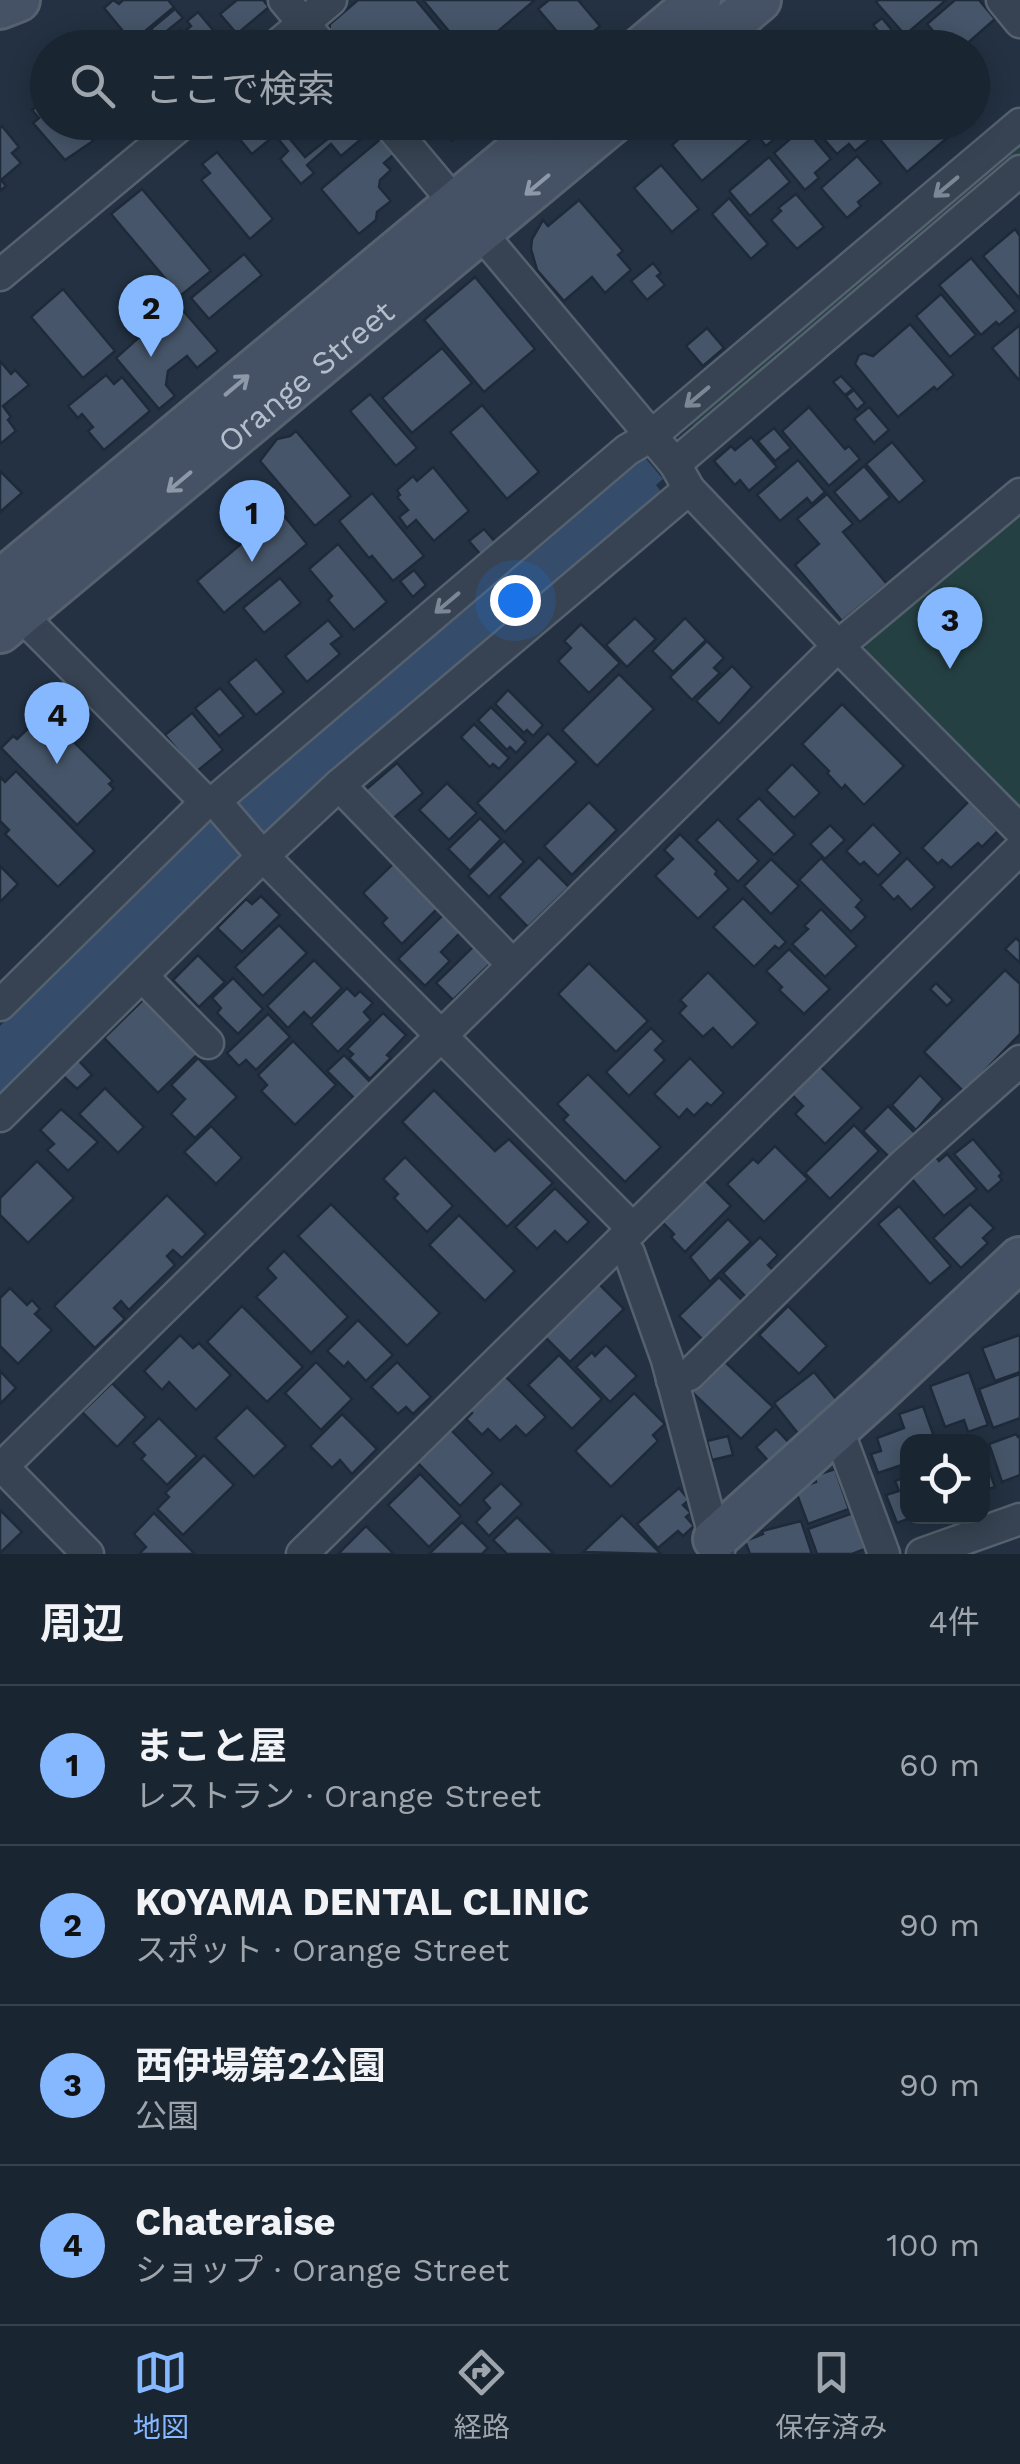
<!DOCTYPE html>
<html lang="ja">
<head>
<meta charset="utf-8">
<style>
	:root { --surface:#1a2532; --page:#27313e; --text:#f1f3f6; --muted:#9fa5ac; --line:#38424d; --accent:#86b8ff }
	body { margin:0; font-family:"Work Sans","Noto Sans JP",sans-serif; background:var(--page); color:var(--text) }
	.controls { position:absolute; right:30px; bottom:30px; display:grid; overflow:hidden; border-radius:20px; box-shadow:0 5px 25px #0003 }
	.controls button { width:90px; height:90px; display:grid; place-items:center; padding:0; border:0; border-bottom:2px solid var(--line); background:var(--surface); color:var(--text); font:50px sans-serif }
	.you { position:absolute; left:515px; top:600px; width:35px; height:35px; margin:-25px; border:8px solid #fff; border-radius:50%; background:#1a73e8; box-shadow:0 0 0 15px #1a73e833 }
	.badge { display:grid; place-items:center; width:65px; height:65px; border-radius:50%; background:var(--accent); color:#111; font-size:32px; font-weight:700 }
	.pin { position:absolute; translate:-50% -82px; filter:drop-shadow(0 2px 5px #0008) }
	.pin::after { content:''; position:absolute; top:52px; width:35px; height:30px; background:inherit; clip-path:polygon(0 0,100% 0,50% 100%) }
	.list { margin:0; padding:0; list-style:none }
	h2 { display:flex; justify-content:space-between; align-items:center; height:130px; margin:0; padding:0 40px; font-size:42px }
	h2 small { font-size:32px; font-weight:400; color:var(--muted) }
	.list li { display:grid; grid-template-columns:65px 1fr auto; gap:30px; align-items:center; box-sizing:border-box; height:160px; padding:0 40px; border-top:2px solid var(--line) }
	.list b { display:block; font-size:38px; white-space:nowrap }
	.list p { margin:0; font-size:32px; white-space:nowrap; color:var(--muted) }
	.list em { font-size:32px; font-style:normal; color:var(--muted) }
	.icon { flex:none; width:55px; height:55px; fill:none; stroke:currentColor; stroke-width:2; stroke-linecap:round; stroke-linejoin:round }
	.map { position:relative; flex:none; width:1020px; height:1554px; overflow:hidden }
	.search { position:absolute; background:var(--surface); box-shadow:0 5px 25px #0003; left:30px; right:30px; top:30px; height:110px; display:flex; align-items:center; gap:25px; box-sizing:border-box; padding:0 35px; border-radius:55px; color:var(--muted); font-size:38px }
	.sheet { height:770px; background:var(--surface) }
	nav { display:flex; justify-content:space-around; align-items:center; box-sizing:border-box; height:140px; border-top:2px solid var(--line); background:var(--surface); font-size:28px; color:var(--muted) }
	nav a { display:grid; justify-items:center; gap:5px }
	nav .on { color:var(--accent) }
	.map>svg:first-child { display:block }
	.green { fill:#254043 }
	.water { fill:#354d6a }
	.building { fill:#465569; stroke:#1e2a39; stroke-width:2.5 }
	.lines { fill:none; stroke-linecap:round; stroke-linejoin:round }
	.street-casing { stroke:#55616f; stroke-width:35 }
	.secondary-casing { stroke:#55616f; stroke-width:48 }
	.street { stroke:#374352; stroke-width:30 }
	.secondary { stroke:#455265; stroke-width:42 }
	.oneway { stroke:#8d98a8 }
	.oneway2 { stroke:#7c8795 }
	.labels { text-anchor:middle; stroke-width:9; stroke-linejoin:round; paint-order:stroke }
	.street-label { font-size:32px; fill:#b4becc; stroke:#1c2837 }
</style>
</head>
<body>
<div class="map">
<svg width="1020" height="1554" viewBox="0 0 1020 1554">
	<rect width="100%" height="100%" fill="#233142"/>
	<g class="green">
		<polygon points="1020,137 1020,156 701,425 698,427 691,424 689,421"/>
		<polygon points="1020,513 1020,810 866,654 866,641"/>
	</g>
	<polygon class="water" points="642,454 663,479 656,485 662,493 0,1095 0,1026 207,821"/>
	<g class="building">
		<polygon points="113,0 119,4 123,0 168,0 174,7 132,42 104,8"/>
		<polygon points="237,0 263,0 269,7 237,34 220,14"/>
		<polygon points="358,0 416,0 456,48 340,48 329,34 330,24"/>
		<polygon points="423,0 535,0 478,48 463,48"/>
		<polygon points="549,0 578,0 600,26 574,48 571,48 538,9"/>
		<polygon points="879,0 946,0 905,35 876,2"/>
		<polygon points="955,0 979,0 995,19 962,48 948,48 927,24"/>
		<polygon points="175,9 183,18 158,38 151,29"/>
		<polygon points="198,12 228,48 166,48 168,45 165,42 180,30 183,33 191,26 187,21"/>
		<polygon points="882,18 900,40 892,47 873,25"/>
		<polygon points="48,98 48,122 78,122 93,141 65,160 33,123 39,118 32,110"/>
		<polygon points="239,122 283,122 279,126 305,157 330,137 323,129 327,126 324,122 366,122 372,130 341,156 331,144 307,165 314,173 301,184 280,159 288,151 275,135 252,154 231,129"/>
		<polygon points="436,122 480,122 472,129 469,126 452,141"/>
		<polygon points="698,122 737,122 751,139 702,181 672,145"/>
		<polygon points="746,122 795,122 766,146"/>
		<polygon points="857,122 871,138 855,151 849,144 837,154 810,123"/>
		<polygon points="880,122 956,122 960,127 907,172 878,137 887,130"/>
		<polygon points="2,126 19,147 12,153 21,163 1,180 6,186 0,191 0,128"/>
		<polygon points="804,127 831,159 815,173 819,178 805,190 774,153"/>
		<polygon points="384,136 397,152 384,163 391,170 380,180 379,187 391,201 377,212 376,220 359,234 321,189"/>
		<polygon points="217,152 273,219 250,239 201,180 210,173 202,164"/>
		<polygon points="857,156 881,183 858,202 861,206 847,218 821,188"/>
		<polygon points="769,157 790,182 750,216 729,191"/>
		<polygon points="661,165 699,209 672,232 634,188"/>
		<polygon points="142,189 211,271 180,296 111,214"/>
		<polygon points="796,194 824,227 797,249 771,220 781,211 778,208"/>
		<polygon points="729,198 768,244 751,259 712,214"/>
		<polygon points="579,200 623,251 618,255 631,270 605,293 592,277 564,301 537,270 531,249 532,239 543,220 548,226"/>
		<polygon points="1015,229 1020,236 1020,299 983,256"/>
		<polygon points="244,254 262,275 209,319 191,298"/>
		<polygon points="971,258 1016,311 999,325 996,322 981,335 939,285"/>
		<polygon points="653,263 661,273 657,276 665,285 647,300 631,281"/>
		<polygon points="475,277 535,349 484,392 424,320"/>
		<polygon points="63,289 115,351 83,378 31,317"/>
		<polygon points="941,294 976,335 950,357 916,316"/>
		<polygon points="179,306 218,351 197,368 187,356 168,371 166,385 175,396 159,409 116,358 157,321 159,322"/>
		<polygon points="910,324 954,375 937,390 934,387 898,417 855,364 859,355 864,353 873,356"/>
		<polygon points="1020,325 1020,380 1019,380 992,348"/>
		<polygon points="707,328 724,348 703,366 686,346"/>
		<polygon points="442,348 472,383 412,433 382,398"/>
		<polygon points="0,361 11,374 15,370 29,385 3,406 11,417 8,420 16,431 0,444"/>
		<polygon points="106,375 114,384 122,377 150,411 104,450 88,431 93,427 82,414 78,418 68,406"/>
		<polygon points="841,376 853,389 845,395 833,382"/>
		<polygon points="854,390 865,403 857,410 846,396"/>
		<polygon points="370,394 417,448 396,466 350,411"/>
		<polygon points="482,405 539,472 507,499 450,432"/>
		<polygon points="809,407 845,449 849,446 860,459 829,486 782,431"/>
		<polygon points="869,407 889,430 874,443 854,419"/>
		<polygon points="774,428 791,448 775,461 758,441"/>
		<polygon points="296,431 351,496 315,526 260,461 277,439 290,436"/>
		<polygon points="751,437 777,467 749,491 740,480 735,485 714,461 731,446 735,450"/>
		<polygon points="892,442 925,481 899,503 866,464"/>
		<polygon points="798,460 825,492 812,504 807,498 780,521 757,495"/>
		<polygon points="864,466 890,497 860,522 834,492"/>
		<polygon points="433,467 469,511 434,541 416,520 407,528 399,517 408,510 397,497 400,495 397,490 413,476 417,481"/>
		<polygon points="0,471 22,493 0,512"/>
		<polygon points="372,493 424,556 393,581 372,556 369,558 339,521"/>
		<polygon points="827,494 853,524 843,532 887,584 842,621 795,565 819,544 797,519"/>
		<polygon points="280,511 307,544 224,613 197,581"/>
		<polygon points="484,529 496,543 481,555 469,541"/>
		<polygon points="338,544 387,602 354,630 328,600 332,596 309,569"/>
		<polygon points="414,570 426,585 413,597 400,581"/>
		<polygon points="280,578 301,603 264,633 243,608"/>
		<polygon points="635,618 656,639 627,667 606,645"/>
		<polygon points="685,618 706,640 673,672 652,651"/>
		<polygon points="328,620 342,636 331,644 340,654 307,682 285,656"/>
		<polygon points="581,624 620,663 589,693 558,661 571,648 564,641"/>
		<polygon points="707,641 724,658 714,668 720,673 692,700 670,677"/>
		<polygon points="256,659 284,692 256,715 228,682"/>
		<polygon points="732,666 752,687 719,724 696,701"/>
		<polygon points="619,674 654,709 597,766 562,730"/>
		<polygon points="220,688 244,716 219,736 195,708"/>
		<polygon points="508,690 543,725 533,736 527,730 524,733 495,704"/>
		<polygon points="842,704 904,766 864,805 845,785 842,789 827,773 829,771 802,744"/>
		<polygon points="491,707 526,742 516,753 510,747 507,750 478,720"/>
		<polygon points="192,713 223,750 196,772 165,735"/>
		<polygon points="39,718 66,745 71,739 113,781 109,784 114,789 77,825 1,748 13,736 17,739"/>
		<polygon points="474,724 509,758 499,769 493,764 490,767 461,737"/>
		<polygon points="548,733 577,762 505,832 477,803"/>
		<polygon points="397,763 423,793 389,822 363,792"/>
		<polygon points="792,764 820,793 794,818 766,790"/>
		<polygon points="16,771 95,851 58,887 5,834 9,830 0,821 0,777 5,782"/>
		<polygon points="447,783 477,813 449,840 419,810"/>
		<polygon points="759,798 795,835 774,855 737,819"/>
		<polygon points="969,801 998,831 982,847 978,843 951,868 942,860 938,864 922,848"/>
		<polygon points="589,802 617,830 572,875 544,846"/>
		<polygon points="480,818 501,839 470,871 448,849"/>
		<polygon points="718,819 759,861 738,882 696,840"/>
		<polygon points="873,824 901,853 878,876 864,862 860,865 846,851"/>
		<polygon points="830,825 845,840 825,859 810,844"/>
		<polygon points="680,834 717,871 715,874 729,889 698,919 655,876 673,859 664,850"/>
		<polygon points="504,841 524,862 489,897 468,876"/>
		<polygon points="539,857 569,887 528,927 499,897"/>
		<polygon points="821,858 862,900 856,907 866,917 851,932 799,880"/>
		<polygon points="907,858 935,887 911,910 898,896 894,900 880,885"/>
		<polygon points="771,859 799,886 771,914 744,886"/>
		<polygon points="395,862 439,907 402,944 382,923 387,918 363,893"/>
		<polygon points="0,866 18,884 0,902"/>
		<polygon points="261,896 280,915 242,952 217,928 246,899 252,904"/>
		<polygon points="743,898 786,942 779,949 775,946 754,967 713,927"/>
		<polygon points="821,909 857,946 825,977 792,944 808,929 804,926"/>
		<polygon points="446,912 463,930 441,952 450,961 425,986 398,959"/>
		<polygon points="279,925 307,953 263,996 235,967"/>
		<polygon points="1016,938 1020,942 1020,963 1005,949"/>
		<polygon points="476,944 493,961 453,1000 436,983"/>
		<polygon points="789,949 830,989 804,1014 779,990 782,987 766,971"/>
		<polygon points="198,955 225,982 199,1007 173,980"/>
		<polygon points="314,960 342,988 311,1019 304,1012 288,1028 267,1006"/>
		<polygon points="589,963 648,1021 616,1052 558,994"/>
		<polygon points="1005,970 1020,984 1020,1034 964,1092 924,1052"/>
		<polygon points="708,972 758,1023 732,1048 713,1028 703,1037 679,1013 686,1006 680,1000"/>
		<polygon points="233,978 263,1009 238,1034 217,1013 221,1008 212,998"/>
		<polygon points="936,983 953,1000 947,1006 930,989"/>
		<polygon points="347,988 355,996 360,991 373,1003 364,1012 371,1020 338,1052 311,1024"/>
		<polygon points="146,997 200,1052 158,1093 104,1038"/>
		<polygon points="383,1013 406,1035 387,1055 391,1058 370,1079 349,1058 353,1054 347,1049"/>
		<polygon points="268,1014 290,1037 256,1070 246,1060 239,1066 227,1053"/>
		<polygon points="651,1028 664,1041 655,1050 665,1060 629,1096 606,1072"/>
		<polygon points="293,1041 336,1085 295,1125 261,1091 267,1085 258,1075"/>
		<polygon points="344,1055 371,1083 355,1099 327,1071"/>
		<polygon points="76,1058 92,1075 77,1089 60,1073"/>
		<polygon points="198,1058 237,1097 195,1138 171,1114 185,1099 171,1085"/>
		<polygon points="690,1058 724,1093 711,1106 707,1103 694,1116 687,1109 679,1118 654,1094"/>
		<polygon points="819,1065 862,1108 825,1144 795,1114 803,1106 790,1093"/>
		<polygon points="588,1074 661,1147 625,1182 563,1120 568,1115 557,1104"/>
		<polygon points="920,1075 943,1099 916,1130 892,1105"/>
		<polygon points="105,1088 144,1127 118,1153 79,1114"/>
		<polygon points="434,1090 495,1151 509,1139 553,1183 507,1227 402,1122"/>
		<polygon points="888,1106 917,1135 892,1160 863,1131"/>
		<polygon points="61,1109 98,1142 68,1171 47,1150 54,1144 40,1130"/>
		<polygon points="854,1125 879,1151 830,1199 805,1173"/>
		<polygon points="211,1126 242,1158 216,1184 184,1152"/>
		<polygon points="973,1139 1002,1173 999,1176 1002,1180 988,1192 954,1154"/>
		<polygon points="775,1146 808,1179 764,1222 727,1184 753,1159 758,1163"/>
		<polygon points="947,1154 977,1189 944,1216 911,1178 936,1157 939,1161"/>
		<polygon points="405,1157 453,1206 427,1232 394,1198 398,1194 383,1179"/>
		<polygon points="37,1161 74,1198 28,1243 0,1215 0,1198"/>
		<polygon points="705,1180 731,1206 685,1252 671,1237 674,1234 662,1222"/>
		<polygon points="555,1188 589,1222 567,1243 555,1231 537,1249 515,1227"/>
		<polygon points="167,1195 206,1234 182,1258 173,1250 167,1256 175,1265 129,1310 121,1301 114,1308 125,1319 95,1348 54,1306"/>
		<polygon points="331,1204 440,1313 407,1346 298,1236"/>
		<polygon points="970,1204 994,1228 983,1238 988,1243 961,1268 933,1238"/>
		<polygon points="899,1206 951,1266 930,1284 878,1224"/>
		<polygon points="459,1215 515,1271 485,1301 429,1245"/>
		<polygon points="728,1219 751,1242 710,1282 690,1257"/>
		<polygon points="760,1237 778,1255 768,1265 774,1271 747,1298 723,1273"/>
		<polygon points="284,1251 348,1317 311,1353 256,1297 276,1278 267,1268"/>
		<polygon points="719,1277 745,1303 705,1342 679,1316"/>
		<polygon points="598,1283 624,1309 570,1362 544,1336"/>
		<polygon points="10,1288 27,1305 32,1300 40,1309 35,1314 52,1330 18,1364 0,1346 0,1298"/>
		<polygon points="242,1306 303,1367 267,1402 207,1342"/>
		<polygon points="788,1306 827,1346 799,1374 759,1335"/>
		<polygon points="358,1320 393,1355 366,1381 348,1362 344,1367 327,1351"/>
		<polygon points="180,1335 193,1348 199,1343 231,1375 196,1410 169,1382 162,1390 144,1371"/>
		<polygon points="1020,1335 1020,1372 995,1381 982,1348"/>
		<polygon points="606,1345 637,1376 610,1402 576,1367 592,1352 595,1356"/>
		<polygon points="559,1355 602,1399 572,1429 528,1385"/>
		<polygon points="723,1360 773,1407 741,1439 692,1392"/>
		<polygon points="316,1362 352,1399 321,1430 285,1393"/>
		<polygon points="397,1362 431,1397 413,1414 406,1407 398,1414 371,1387"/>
		<polygon points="0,1371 16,1388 0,1404"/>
		<polygon points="814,1372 837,1400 825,1410 828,1413 800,1436 774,1403"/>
		<polygon points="969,1372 988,1425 968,1432 964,1420 945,1427 930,1386"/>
		<polygon points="1020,1374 1020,1418 993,1428 979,1389"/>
		<polygon points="505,1376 546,1417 526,1436 516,1426 500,1441 488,1429 482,1435 466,1419 472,1413 470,1411"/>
		<polygon points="112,1383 146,1417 117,1447 82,1412"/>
		<polygon points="634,1393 665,1424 653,1435 658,1441 611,1487 575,1451"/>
		<polygon points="923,1406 936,1442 908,1442 908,1463 878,1473 871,1454 881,1451 877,1438 904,1428 899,1414"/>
		<polygon points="247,1407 286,1446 254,1477 215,1438"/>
		<polygon points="342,1414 377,1449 352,1474 340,1460 332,1468 310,1446"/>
		<polygon points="159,1418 197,1456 167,1485 141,1459 145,1455 133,1443"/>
		<polygon points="450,1429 493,1473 460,1506 417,1462"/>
		<polygon points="776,1429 792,1446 771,1464 756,1447"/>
		<polygon points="1016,1434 1018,1437 1020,1436 1020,1475 1002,1482 989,1444"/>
		<polygon points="728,1436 733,1455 712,1460 707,1441"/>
		<polygon points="982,1451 995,1487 982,1491"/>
		<polygon points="204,1455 234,1485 183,1535 157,1509 169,1497 165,1493"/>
		<polygon points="835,1469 849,1509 808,1524 795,1489 816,1482 814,1476"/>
		<polygon points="420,1474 461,1516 429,1547 388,1505"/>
		<polygon points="908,1476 908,1516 916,1516 897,1523 886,1495 899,1491 895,1481"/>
		<polygon points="501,1483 522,1504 489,1536 476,1522 490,1508 483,1500"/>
		<polygon points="679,1488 689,1500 683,1505 691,1513 686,1517 694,1526 683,1536 678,1531 658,1548 637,1524"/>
		<polygon points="0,1510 22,1532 0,1553"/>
		<polygon points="154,1513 194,1553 193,1554 139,1554 146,1547 134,1534"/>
		<polygon points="853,1513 865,1549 852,1554 817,1554 808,1529"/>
		<polygon points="622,1515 661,1554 583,1552"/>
		<polygon points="517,1517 554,1554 507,1554 493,1540"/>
		<polygon points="801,1521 812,1554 750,1554 745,1541 763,1534 762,1531"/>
		<polygon points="462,1522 488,1548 482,1554 429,1554"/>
		<polygon points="366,1526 394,1554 338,1554"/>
	</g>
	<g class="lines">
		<g class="street-casing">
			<g id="street">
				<polyline points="284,0 324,48"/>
				<polyline points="1002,0 1020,22"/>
				<polyline points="274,48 331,0"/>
				<polyline points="387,122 455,203"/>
				<polyline points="480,232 675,464 689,489 838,646 1020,830"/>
				<polyline points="0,275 184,122"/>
				<polyline points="675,464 1020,171"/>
				<polyline points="8,602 206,802"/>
				<polyline points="339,785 513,965"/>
				<polyline points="215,801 627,450 651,436 1020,124"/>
				<polyline points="142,976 208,1043"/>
				<polyline points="0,1005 206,802 215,801 258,851 633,1229"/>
				<polyline points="0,1116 263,856 339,785 689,489"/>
				<polyline points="619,1243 629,1253 667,1360 719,1554"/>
				<polyline points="672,1380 689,1375 902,1166 1020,1061"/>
				<polyline points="833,1432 844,1446 884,1554"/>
				<polyline points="0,1464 88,1554"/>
				<polyline points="0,1469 838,646 1020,494"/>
				<polyline points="302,1554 1020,849"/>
				<polyline points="922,1554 1020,1519"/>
			</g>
		</g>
		<g class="secondary-casing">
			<g id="secondary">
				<polyline points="0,7 18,0"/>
				<polyline points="642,48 699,0"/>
				<polyline points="702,48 759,0"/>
				<polyline points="0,582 553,122"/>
				<path id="s1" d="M0,631L612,122"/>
				<polyline points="715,1539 878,1392 1020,1259"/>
			</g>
		</g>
		<use href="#street" class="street"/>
		<use href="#secondary" class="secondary"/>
	</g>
	<defs><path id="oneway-shaft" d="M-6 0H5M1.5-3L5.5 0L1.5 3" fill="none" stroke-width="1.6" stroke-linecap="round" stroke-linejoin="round" transform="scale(2.5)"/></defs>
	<g class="oneway">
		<use href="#oneway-shaft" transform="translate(537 185) rotate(140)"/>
		<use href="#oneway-shaft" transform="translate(237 385) rotate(-40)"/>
		<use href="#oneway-shaft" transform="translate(179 482) rotate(140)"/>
	</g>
	<g class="oneway2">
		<use href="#oneway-shaft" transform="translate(946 187) rotate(140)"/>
		<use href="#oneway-shaft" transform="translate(697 397) rotate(140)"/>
		<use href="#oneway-shaft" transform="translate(447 603) rotate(140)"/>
	</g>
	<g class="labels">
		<g class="street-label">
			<text dy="11" stroke="none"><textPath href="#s1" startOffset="398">Orange Street</textPath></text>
		</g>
	</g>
</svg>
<div class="controls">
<button><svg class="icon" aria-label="locate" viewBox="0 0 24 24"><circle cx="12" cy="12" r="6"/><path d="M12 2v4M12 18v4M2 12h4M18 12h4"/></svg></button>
</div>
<div class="you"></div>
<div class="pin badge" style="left:252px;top:562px">1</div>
<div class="pin badge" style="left:151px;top:357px">2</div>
<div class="pin badge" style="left:950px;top:669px">3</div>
<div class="pin badge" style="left:57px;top:764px">4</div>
<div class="search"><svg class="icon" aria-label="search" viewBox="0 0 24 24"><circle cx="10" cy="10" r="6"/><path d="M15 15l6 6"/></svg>ここで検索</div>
</div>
<section class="sheet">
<h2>周辺<small>4件</small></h2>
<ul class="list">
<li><span class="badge">1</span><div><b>まこと屋</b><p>レストラン · Orange Street</p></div><em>60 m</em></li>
<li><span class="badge">2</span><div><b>KOYAMA DENTAL CLINIC</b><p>スポット · Orange Street</p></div><em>90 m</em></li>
<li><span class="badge">3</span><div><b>西伊場第2公園</b><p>公園</p></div><em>90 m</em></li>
<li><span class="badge">4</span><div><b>Chateraise</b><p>ショップ · Orange Street</p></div><em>100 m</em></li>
</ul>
</section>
<nav>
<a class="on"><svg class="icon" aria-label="map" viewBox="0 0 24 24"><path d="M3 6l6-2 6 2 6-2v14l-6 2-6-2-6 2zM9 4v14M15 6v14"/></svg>地図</a>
<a><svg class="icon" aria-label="directions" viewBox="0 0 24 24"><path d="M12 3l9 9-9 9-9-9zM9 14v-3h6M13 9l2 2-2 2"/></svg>経路</a>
<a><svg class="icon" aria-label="saved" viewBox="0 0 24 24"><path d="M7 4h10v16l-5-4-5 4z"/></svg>保存済み</a>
</nav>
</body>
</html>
